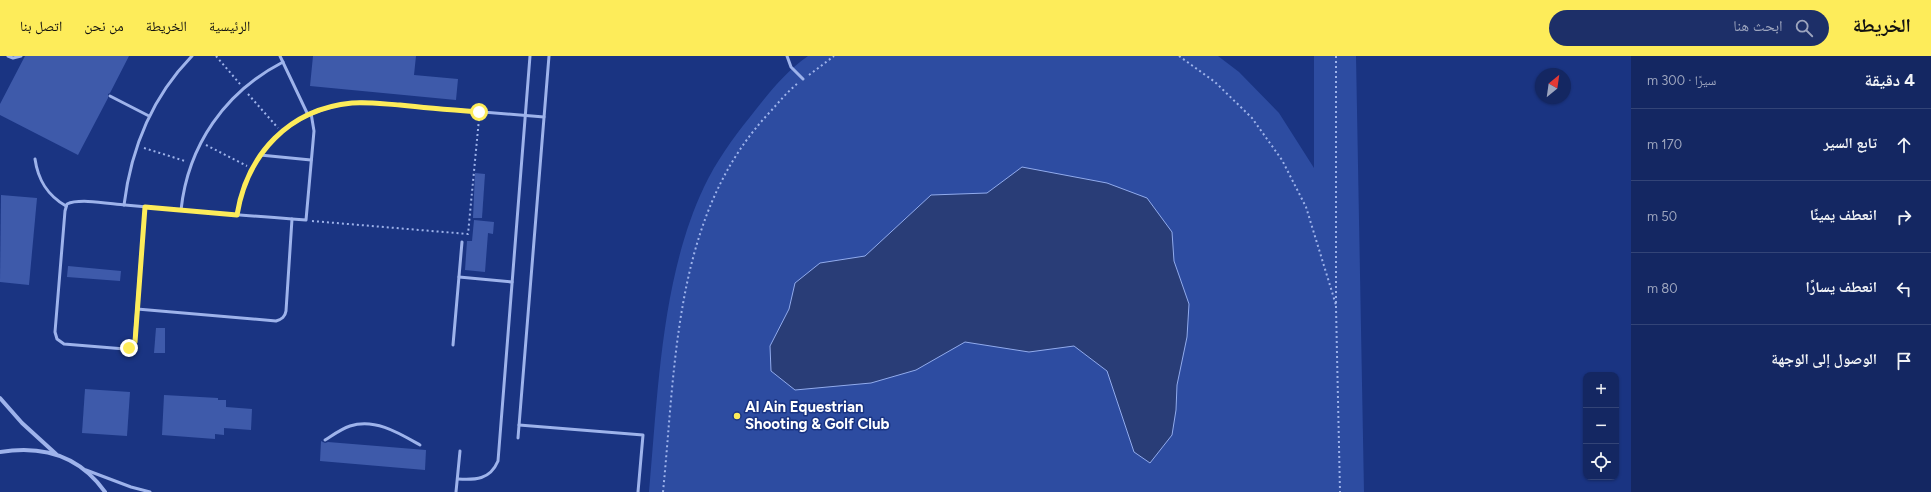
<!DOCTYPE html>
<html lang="ar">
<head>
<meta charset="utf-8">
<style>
	:root { --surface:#142762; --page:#1d2f68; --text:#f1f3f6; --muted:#9da5be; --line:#347; --accent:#fdec5a }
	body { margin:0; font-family:Figtree,"Noto Naskh Arabic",sans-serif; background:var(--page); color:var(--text); direction:rtl }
	.controls { position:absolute; right:12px; bottom:12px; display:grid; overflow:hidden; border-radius:8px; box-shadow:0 1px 3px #0004 }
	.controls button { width:36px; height:36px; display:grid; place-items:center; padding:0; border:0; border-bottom:1px solid var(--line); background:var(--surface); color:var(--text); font:20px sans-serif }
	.compass { position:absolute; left:1535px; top:12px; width:36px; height:36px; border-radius:50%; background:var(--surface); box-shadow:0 1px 3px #0004; rotate:29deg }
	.stop { position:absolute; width:12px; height:12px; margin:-9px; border:3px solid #fdec5a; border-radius:50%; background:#fff }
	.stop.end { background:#fdec5a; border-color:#fff; box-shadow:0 1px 4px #0008 }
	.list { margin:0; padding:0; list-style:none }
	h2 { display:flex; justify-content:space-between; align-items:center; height:52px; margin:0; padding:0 16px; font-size:17px }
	h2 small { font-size:13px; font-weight:400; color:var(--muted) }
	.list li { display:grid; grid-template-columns:26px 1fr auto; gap:12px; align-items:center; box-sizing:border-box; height:72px; padding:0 16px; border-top:1px solid var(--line) }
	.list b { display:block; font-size:15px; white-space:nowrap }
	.list em { font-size:13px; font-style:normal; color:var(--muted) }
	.icon { flex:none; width:22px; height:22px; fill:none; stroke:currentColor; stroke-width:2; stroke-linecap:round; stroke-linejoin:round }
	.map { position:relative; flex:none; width:1631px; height:436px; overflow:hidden; direction:ltr }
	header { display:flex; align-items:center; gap:24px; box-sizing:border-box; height:56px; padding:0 20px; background:var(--accent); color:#111 }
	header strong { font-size:19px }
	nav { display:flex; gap:22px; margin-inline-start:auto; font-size:14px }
	.search { width:280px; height:36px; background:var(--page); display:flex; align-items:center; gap:10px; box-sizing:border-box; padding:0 14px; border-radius:22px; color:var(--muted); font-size:15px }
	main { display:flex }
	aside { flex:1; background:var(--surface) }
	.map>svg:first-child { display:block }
	.green { fill:#2d4ca1 }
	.water { fill:#293d77; stroke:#91abed }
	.building { fill:#3e5aaa }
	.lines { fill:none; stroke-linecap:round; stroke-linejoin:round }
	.path { stroke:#9eb3eb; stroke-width:2; stroke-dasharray:2 3; stroke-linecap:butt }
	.lane { stroke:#9eb3eb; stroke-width:3 }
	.street { stroke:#9eb3eb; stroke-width:4 }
	.route { stroke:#fdec5a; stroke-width:5 }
	.poi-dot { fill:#fdec5a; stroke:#1a3482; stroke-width:1.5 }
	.labels { text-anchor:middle; stroke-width:3; stroke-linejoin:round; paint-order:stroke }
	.poi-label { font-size:15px; font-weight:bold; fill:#fff; stroke:#1a3482; text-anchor:start }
</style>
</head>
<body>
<header>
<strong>الخريطة</strong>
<div class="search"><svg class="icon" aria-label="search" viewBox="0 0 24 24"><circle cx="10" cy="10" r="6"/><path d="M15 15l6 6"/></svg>ابحث هنا</div>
<nav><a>الرئيسية</a><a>الخريطة</a><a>من نحن</a><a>اتصل بنا</a></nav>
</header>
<main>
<aside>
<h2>4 دقيقة<small>سيرًا · 300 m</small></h2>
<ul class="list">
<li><svg class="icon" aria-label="ahead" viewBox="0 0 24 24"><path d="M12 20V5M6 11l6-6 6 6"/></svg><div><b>تابع السير</b></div><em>170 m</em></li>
<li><svg class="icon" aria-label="right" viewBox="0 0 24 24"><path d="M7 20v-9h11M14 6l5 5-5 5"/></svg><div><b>انعطف يمينًا</b></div><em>50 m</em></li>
<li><svg class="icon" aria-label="left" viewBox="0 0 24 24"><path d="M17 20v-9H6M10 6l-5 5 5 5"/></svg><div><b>انعطف يسارًا</b></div><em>80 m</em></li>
<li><svg class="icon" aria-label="arrive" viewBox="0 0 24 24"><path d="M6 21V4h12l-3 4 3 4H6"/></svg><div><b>الوصول إلى الوجهة</b></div></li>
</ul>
</aside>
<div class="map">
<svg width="1631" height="436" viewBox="0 0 1631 436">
	<rect width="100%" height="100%" fill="#1a3482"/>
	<path class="green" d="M808,0H1218L1239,16L1279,57L1314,112V0H1356L1364,436H649C658,338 661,222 704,131C716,106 732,83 750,61C768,38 784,17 808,0Z"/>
	<polygon class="water" points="1022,111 1107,127 1147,142 1172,176 1174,205 1189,248 1187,281 1177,329 1176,354 1172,379 1150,407 1134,396 1107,315 1074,290 1029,296 965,286 916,314 871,327 795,334 771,315 770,290 789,253 795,227 820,207 865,200 931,139 987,137"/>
	<g class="building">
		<polygon points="25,0 129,0 110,37 108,38 108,42 78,99 0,59 0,48"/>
		<polygon points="313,0 416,0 414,19 458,23 456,44 310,30"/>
		<polygon points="475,117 485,118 482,162 473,162"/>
		<polygon points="1,139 37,142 29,229 0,226"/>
		<polygon points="474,164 494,166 493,178 488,177 485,216 465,214 467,185 472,185"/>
		<polygon points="68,210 121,215 120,225 67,221"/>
		<polygon points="156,272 165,272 165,297 154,297"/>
		<polygon points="85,333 130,336 127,380 82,377"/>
		<polygon points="164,339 218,342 218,344 226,344 226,351 252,353 251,374 224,372 224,379 215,378 215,383 162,379"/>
		<polygon points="321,385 325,387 328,386 426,394 425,414 320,405"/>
	</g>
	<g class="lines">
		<g class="path">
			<polyline points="216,0 240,28"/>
			<polyline points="1179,0 1215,26 1252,62 1282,104 1306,151 1336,249"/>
			<polyline points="1336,0 1336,252 1340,436"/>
			<polyline points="809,19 834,0"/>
			<polyline points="248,38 278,72"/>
			<polyline points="206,89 247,110"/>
			<polyline points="144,92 185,105"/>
			<polyline points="312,165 468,178 479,63"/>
			<path d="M663,436C676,306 674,157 770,56C779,46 787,36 797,28"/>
		</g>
		<g class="lane">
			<polyline points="8,0 13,2 21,0"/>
			<polyline points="280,0 308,59"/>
			<polyline points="787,0 791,11 803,23"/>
			<polyline points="110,40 149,60"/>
			<polyline points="260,99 311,104"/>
			<path d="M35,103C38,124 47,139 66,150"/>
			<path d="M124,149C131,93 152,41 192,0"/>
			<path d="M145,151L134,288L125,293L64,288L57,283L55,276L65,155L67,148C80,142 111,148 125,149C181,154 237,159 292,163L306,164L314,75L311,57"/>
			<path d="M181,154C188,89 225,36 283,6"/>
			<path d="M237,159C248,91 295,51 362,46L544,61"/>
			<polyline points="459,221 512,226"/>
			<path d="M137,253L276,265C282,263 285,261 286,255L292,163"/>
			<polyline points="453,289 462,186"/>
			<polyline points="519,369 643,379 638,436"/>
			<polyline points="518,382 549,0"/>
			<path d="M325,384C333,379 341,373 350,370C375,362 399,377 420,389"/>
			<polyline points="86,414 131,431 150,436"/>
			<path d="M458,423C475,424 490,424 498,405L530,0"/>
			<polyline points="456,436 460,395"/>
		</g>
		<g class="street">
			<polyline points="0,342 22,367 56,398"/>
			<path d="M0,396C43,389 79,399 105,436"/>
		</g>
	</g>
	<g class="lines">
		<path class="route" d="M129,292L135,286L145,151L237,159C247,98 289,53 352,47C368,46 384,48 400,49C427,52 453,54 479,56"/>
	</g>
	<circle class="poi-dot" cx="737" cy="360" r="4"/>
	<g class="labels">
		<g class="poi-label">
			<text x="745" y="356">Al Ain Equestrian<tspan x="745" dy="17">Shooting &amp; Golf Club</tspan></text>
		</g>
	</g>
</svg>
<div class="controls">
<button>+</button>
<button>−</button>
<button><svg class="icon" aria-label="locate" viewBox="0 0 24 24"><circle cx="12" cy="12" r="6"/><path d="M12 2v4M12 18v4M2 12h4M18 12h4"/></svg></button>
</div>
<svg class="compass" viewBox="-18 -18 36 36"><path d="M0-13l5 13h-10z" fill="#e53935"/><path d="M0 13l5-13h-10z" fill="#9da5be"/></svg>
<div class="stop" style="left:479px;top:56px"></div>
<div class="stop end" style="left:129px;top:292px"></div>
</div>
</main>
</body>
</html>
